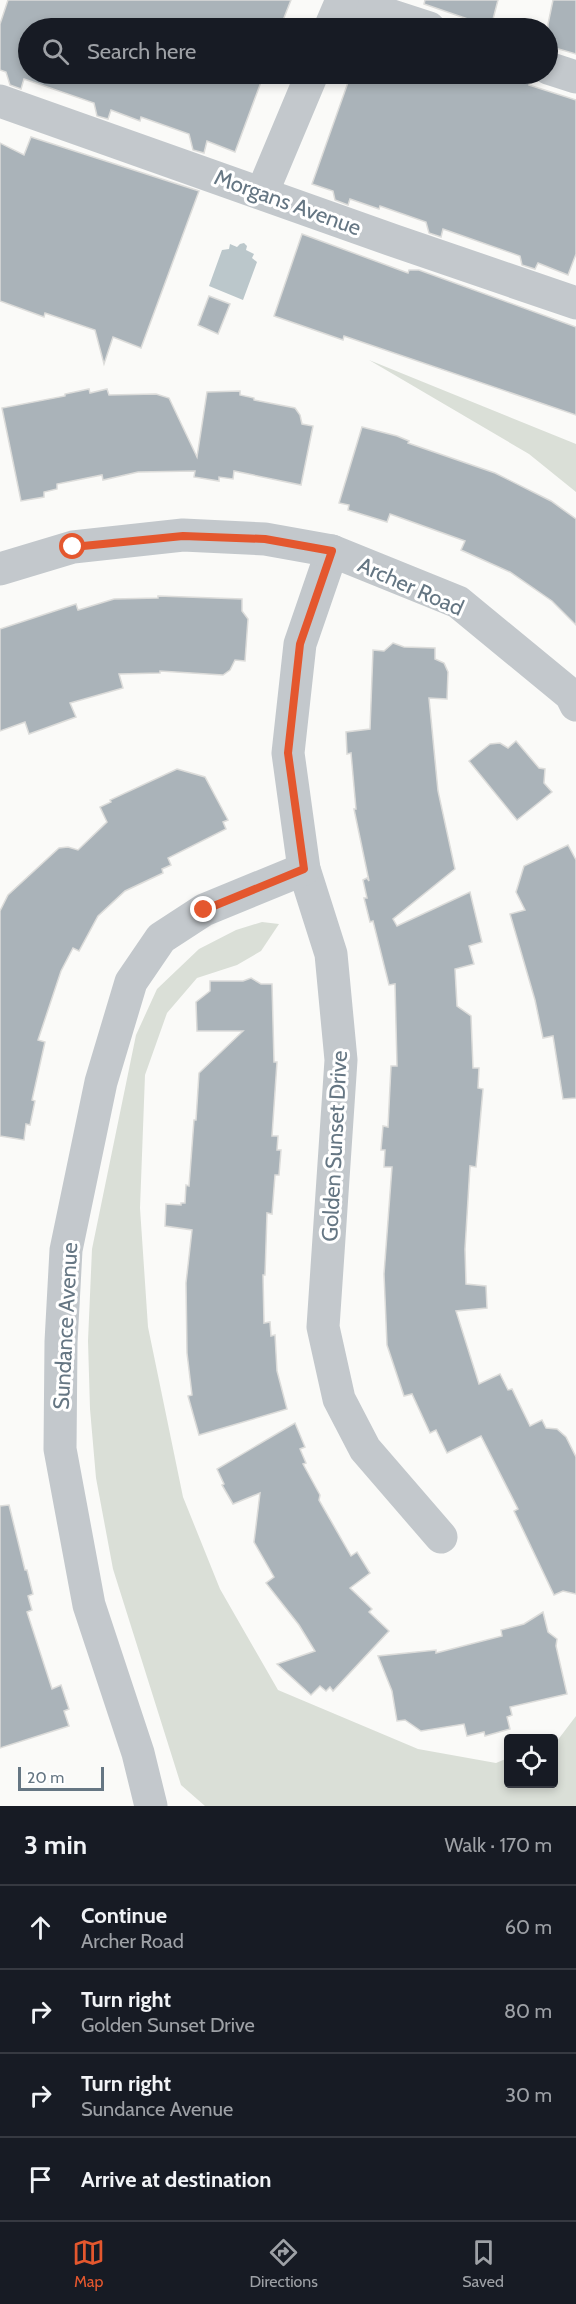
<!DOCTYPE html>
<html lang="en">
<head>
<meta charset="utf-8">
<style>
	:root { --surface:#171b24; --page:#242831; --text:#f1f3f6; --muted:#9ea1a6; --line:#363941; --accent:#e4572e }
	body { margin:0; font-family:Cabin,sans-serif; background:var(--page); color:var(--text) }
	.controls { position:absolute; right:18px; bottom:18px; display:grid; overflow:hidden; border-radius:6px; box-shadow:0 3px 9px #0003 }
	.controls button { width:54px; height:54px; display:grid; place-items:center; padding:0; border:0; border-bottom:2px solid var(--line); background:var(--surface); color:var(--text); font:30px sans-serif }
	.scale { position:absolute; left:18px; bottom:15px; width:86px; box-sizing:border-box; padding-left:6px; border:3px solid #657683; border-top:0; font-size:16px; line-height:21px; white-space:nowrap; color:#657683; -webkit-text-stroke:4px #fff; paint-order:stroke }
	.stop { position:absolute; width:18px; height:18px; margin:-14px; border:4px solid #e4572e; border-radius:50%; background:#fff }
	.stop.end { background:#e4572e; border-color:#fff; box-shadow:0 2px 6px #0008 }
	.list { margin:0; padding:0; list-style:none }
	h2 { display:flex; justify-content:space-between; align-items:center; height:78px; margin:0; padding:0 24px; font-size:26px }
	h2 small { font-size:20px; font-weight:400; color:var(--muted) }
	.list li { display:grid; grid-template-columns:39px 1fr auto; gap:18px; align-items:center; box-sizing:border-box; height:84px; padding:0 24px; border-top:2px solid var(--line) }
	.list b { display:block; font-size:22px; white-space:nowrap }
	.list p { margin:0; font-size:20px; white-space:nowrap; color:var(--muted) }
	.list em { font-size:20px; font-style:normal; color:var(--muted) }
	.icon { flex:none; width:33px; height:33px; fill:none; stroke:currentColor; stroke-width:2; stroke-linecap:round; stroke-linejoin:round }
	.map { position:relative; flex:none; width:576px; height:1806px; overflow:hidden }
	.search { position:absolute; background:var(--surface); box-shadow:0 3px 9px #0003; left:18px; right:18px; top:18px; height:66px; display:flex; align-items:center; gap:15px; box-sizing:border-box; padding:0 21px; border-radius:33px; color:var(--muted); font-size:22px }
	.sheet { height:414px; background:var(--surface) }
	nav { display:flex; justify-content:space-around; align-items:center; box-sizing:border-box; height:84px; border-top:2px solid var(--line); background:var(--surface); font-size:16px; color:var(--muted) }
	nav a { display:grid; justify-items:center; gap:3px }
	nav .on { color:var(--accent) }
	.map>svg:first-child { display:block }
	.green { fill:#dadfd7 }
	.water { fill:#bbc7cb }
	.building { fill:#aab3b9; stroke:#dcdcda; stroke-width:1.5 }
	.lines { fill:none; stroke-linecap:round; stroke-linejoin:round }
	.minor { stroke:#c3c8cc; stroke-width:33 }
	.route { stroke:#e4572e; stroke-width:8 }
	.labels { text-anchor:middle; stroke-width:6; stroke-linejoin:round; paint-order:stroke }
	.street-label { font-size:22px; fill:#657683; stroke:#fff }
</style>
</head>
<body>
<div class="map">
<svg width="576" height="1806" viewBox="0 0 576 1806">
	<rect width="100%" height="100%" fill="#fafaf8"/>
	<g class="green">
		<polygon points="369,360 576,444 576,492 529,454"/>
		<polygon points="262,922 279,924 261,951 237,965 197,978 167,1013 145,1075 140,1208 148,1327 183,1497 220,1589 278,1690 418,1749 496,1763 508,1758 508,1784 554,1784 554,1742 557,1741 576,1716 576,1806 205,1806 181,1785 113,1569 96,1478 90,1409 88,1341 92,1249 136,1035 157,989 199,949 236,930"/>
	</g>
	<polygon class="water" points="244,243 247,246 246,250 254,254 252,258 257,262 243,300 209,286 222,250 229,249 230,244 237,247 240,244"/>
	<g class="building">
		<polygon points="8,0 291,0 280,28 28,28 28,74 264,74 235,152 207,141 204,153 193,150 189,134 141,117 140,121 111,110 108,119 97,116 94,103 24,79 21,89 10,85 6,72 0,70 0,24"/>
		<polygon points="425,0 498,0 491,27 424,4"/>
		<polygon points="553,0 576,0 576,54 548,46 548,24"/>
		<polygon points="351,74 503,74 530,82 529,85 576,100 576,254 568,275 538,263 535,269 522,265 520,256 443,229 441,237 429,233 426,222 380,206 379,209 350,199 348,205 335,200 333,191 312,184"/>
		<polygon points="31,137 199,191 141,348 113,337 104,364 95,330 45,313 44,317 0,301 0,143 24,155"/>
		<polygon points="302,234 408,273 409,270 419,270 576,327 576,415 344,336 343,340 274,316"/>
		<polygon points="209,296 230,304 218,334 198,325"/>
		<polygon points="89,389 90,393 107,389 109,395 156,394 169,398 197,457 207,392 240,391 240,395 254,398 254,400 295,408 300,415 302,424 313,426 301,485 234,471 233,479 219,477 219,481 194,477 195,471 138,472 103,480 102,475 57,484 57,489 44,492 44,497 21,501 2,408 65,396 65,394"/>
		<polygon points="362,427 397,436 409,441 408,443 495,473 551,501 576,519 576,625 552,601 510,572 461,550 465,541 390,514 387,522 348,510 349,505 339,503"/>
		<polygon points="158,596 242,599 242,611 248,619 245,661 235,660 230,670 223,675 160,671 160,673 119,674 123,688 70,703 76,717 29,734 25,722 0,731 0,629 76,604 78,610 114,599 158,598"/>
		<polygon points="393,643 404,647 435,648 435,659 444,663 448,672 447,699 429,698 438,791 455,869 393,919 397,926 470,892 482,942 469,946 474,964 455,969 457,1006 471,1016 473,1068 479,1068 478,1088 483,1089 476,1167 470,1166 465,1249 466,1284 486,1286 487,1308 456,1311 479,1384 500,1374 508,1390 512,1389 530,1426 542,1420 546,1428 557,1429 566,1437 576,1457 576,1594 563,1591 554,1595 514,1511 518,1509 481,1436 447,1453 436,1430 430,1433 412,1394 404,1396 387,1345 384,1274 392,1167 384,1167 385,1150 381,1150 383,1126 388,1127 391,1066 397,1066 395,984 389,985 373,921 370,922 364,898 367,898 363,880 367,878 369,881 354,809 356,809 351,753 347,754 346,732 370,729 373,650 384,651"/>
		<polygon points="516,741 539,768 545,769 544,783 552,792 517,820 469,761 490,744 500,743 508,748"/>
		<polygon points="177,769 205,777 228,820 223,822 226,829 168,858 171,865 162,869 163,873 125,891 98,916 79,951 73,948 61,971 38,1040 45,1042 32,1100 35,1101 30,1125 26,1124 24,1140 0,1136 0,911 8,895 59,848 68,847 78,850 107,822 100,807 111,802 110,800"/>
		<polygon points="568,845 576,860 576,1098 563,1099 553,1036 543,1038 535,1000 510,914 525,910 516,892 524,866"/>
		<polygon points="251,978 261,984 272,984 274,1062 277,1062 272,1136 278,1136 277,1150 281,1150 279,1175 275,1175 272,1214 267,1213 265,1275 263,1275 264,1323 270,1322 271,1336 275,1335 277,1371 287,1409 199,1435 188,1396 192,1395 187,1353 186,1283 192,1230 165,1226 166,1204 181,1205 181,1203 185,1203 186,1185 189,1186 194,1120 196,1120 199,1073 243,1031 197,1031 196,1002 210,991 210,981 243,981"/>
		<polygon points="295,1423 305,1447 300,1449 306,1463 303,1464 320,1495 319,1500 351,1556 357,1552 370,1573 350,1588 372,1609 369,1612 389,1631 333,1691 330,1687 326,1691 320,1686 311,1695 277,1664 315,1651 299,1625 266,1583 274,1577 254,1542 260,1493 233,1504 222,1485 224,1484 217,1469"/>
		<polygon points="9,1505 25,1570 27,1570 33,1594 28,1596 32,1610 27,1612 52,1689 61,1685 69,1709 64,1711 69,1726 0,1748 0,1506"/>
		<polygon points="543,1612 548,1632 557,1639 556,1646 567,1694 510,1707 512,1715 507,1717 510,1729 485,1736 484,1732 467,1736 464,1724 421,1731 405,1720 397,1721 392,1691 378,1656 436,1650 436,1653 502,1636 501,1630 524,1624"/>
	</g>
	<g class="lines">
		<g class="minor">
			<polyline points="343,0 429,28"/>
			<polyline points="330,28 342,0"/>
			<polyline points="548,68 576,77"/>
			<polyline points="0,101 395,241 576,303"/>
			<polyline points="262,193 312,74"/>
			<polyline points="332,551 300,644 288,753 304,869 331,954 341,1060 323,1327 339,1399 365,1449 441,1537"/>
			<polyline points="0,569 73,547 183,535 265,539 332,551 458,602 571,695 576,705"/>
			<polyline points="151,1806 138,1753 89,1605 60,1449 61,1342 66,1250 101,1082 131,982 161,938 204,910 304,869"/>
		</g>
	</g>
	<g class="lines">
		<polyline class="route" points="73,547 183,536 265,539 332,551 300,644 288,753 304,869 204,910"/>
	</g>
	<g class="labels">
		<g class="street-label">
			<text transform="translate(288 202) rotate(20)" y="8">Morgans Avenue</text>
			<text transform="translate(411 586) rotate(24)" y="8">Archer Road</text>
			<text transform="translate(334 1146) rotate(-87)" y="8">Golden Sunset Drive</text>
			<text transform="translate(65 1326) rotate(-87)" y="8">Sundance Avenue</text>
		</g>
	</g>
</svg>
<div class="controls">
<button><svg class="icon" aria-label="locate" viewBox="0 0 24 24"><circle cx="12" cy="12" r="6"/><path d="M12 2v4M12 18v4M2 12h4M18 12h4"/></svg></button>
</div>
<div class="scale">20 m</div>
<div class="stop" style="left:73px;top:547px"></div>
<div class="stop end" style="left:204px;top:910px"></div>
<div class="search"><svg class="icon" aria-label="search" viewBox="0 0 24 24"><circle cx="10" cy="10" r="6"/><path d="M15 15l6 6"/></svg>Search here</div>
</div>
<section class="sheet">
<h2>3 min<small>Walk · 170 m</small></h2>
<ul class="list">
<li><svg class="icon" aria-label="ahead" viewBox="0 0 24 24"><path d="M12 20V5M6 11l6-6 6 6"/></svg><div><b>Continue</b><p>Archer Road</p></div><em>60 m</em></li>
<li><svg class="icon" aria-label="right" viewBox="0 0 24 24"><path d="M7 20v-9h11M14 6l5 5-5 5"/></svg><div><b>Turn right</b><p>Golden Sunset Drive</p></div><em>80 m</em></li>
<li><svg class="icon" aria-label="right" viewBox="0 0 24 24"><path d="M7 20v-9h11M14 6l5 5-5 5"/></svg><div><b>Turn right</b><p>Sundance Avenue</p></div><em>30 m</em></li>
<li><svg class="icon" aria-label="arrive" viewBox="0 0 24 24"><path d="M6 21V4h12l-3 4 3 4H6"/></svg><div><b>Arrive at destination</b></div></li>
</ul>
</section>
<nav>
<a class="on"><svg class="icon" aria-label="map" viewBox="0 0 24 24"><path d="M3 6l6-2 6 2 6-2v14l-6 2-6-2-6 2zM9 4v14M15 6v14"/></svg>Map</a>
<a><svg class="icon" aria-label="directions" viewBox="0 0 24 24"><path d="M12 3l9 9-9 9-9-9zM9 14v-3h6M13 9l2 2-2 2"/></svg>Directions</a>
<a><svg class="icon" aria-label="saved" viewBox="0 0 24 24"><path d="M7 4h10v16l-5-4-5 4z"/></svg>Saved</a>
</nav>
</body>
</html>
